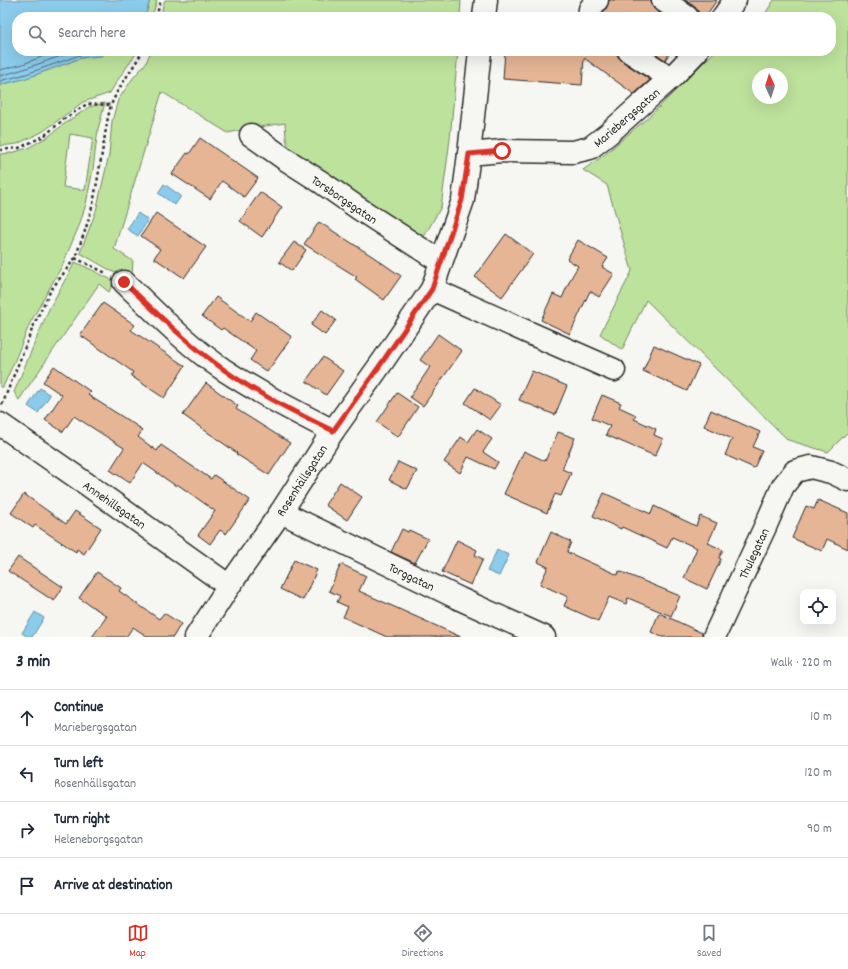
<!DOCTYPE html>
<html lang="en">
<head>
<meta charset="utf-8">
<style>
	:root { --surface:#fff; --page:#f6f6f7; --text:#1f2937; --muted:#747a83; --line:#e0e1e3; --accent:#d93025 }
	body { margin:0; font-family:Dekko,sans-serif; background:var(--page); color:var(--text) }
	.controls { position:absolute; right:12px; bottom:12px; display:grid; overflow:hidden; border-radius:8px; box-shadow:0 4px 16px #0002 }
	.controls button { width:36px; height:36px; display:grid; place-items:center; padding:0; border:0; border-bottom:1px solid var(--line); background:var(--surface); color:var(--text); font:20px sans-serif }
	.compass { position:absolute; left:752px; top:68px; width:36px; height:36px; border-radius:50%; background:var(--surface); box-shadow:0 4px 16px #0002; rotate:356deg }
	.stop { position:absolute; width:12px; height:12px; margin:-9px; border:3px solid #d93025; border-radius:50%; background:#fff }
	.stop.end { background:#d93025; border-color:#fff; box-shadow:0 1px 4px #0008 }
	.list { margin:0; padding:0; list-style:none }
	h2 { display:flex; justify-content:space-between; align-items:center; height:52px; margin:0; padding:0 16px; font-size:17px }
	h2 small { font-size:13px; font-weight:400; color:var(--muted) }
	.list li { display:grid; grid-template-columns:26px 1fr auto; gap:12px; align-items:center; box-sizing:border-box; height:56px; padding:0 16px; border-top:1px solid var(--line) }
	.list b { display:block; font-size:15px; white-space:nowrap }
	.list p { margin:0; font-size:13px; white-space:nowrap; color:var(--muted) }
	.list em { font-size:13px; font-style:normal; color:var(--muted) }
	.icon { flex:none; width:22px; height:22px; fill:none; stroke:currentColor; stroke-width:2; stroke-linecap:round; stroke-linejoin:round }
	.map { position:relative; flex:none; width:848px; height:637px; overflow:hidden }
	.search { position:absolute; background:var(--surface); box-shadow:0 4px 16px #0002; left:12px; right:12px; top:12px; height:44px; display:flex; align-items:center; gap:10px; box-sizing:border-box; padding:0 14px; border-radius:16px; color:var(--muted); font-size:15px }
	.sheet { height:276px; background:var(--surface) }
	nav { display:flex; justify-content:space-around; align-items:center; box-sizing:border-box; height:56px; border-top:1px solid var(--line); background:var(--surface); font-size:11px; color:var(--muted) }
	nav a { display:grid; justify-items:center; gap:2px }
	nav .on { color:var(--accent) }
	.map>svg:first-child { display:block }
	.green { fill:#bde29c; stroke:#748664; fill-rule:evenodd }
	.water { fill:#8bccec; stroke:#658c9f }
	.lines { fill:none; stroke-linecap:round; stroke-linejoin:round }
	.shore { stroke:#516b78; stroke-width:1 }
	.building { fill:#e5b596; stroke:#2b2b2b }
	.minor-casing { stroke:#2b2b2b; stroke-width:25 }
	.path { stroke:#2b2b2b; stroke-width:2.5; stroke-dasharray:3 3; stroke-linecap:butt }
	.minor { stroke:#f6f6f2; stroke-width:22 }
	.route { stroke:#d93025; stroke-width:5 }
	.labels { text-anchor:middle; stroke-width:3; stroke-linejoin:round; paint-order:stroke }
	.street-label { font-size:13px; fill:#2b2b2b; stroke:#f6f6f2 }
</style>
</head>
<body>
<div class="map">
<svg width="848" height="637" viewBox="0 0 848 637">
	<rect width="100%" height="100%" fill="#f6f6f2"/>
	<filter id="ink" filterUnits="userSpaceOnUse"><feTurbulence type="fractalNoise" baseFrequency=".025" numOctaves="2"/><feDisplacementMap in="SourceGraphic" scale="8" xChannelSelector="R" yChannelSelector="G"/><feConvolveMatrix kernelMatrix="1 2 1 2 8 2 1 2 1" color-interpolation-filters="sRGB"/></filter>
	<g filter="url(#ink)">
		<g class="green">
			<polygon points="150,0 157,0 152,17 145,17"/>
			<polygon points="165,0 461,0 460,17 161,17 163,5"/>
			<path d="M774,0H848V432L828,452L788,440L646,300L622,350L600,334L632,271L607,185L583,170L604,155L652,114L715,51H831V17H763ZM758,74H782V98H758Z"/>
			<polygon points="109,51 138,51 117,81 110,93 83,102 42,132 17,144 0,146 0,85 27,78 81,58 100,56"/>
			<polygon points="151,51 458,51 450,139 441,207 421,242 290,154 286,138 285,123 246,129 228,133 162,92 114,249 133,261 132,274 124,278 80,253 96,211 109,155 112,121 118,100 133,78 146,63"/>
			<path d="M105,103L98,129L93,169L86,204L79,226L62,266L30,323L15,360L3,387H0V154L11,153L28,148L49,136L64,124L89,107ZM70,134L93,138L85,190L63,187Z"/>
			<polygon points="75,262 88,268 114,281 109,292 99,284 19,400 14,392 49,309"/>
		</g>
		<g class="water">
			<polygon points="0,0 150,0 145,17 17,17 17,51 109,51 100,56 81,58 27,78 0,85"/>
			<polygon points="164,184 181,196 175,205 158,193"/>
			<polygon points="138,213 148,220 138,236 127,229"/>
			<polygon points="40,388 50,395 38,413 28,406"/>
			<polygon points="497,550 509,555 499,576 487,571"/>
			<polygon points="35,612 44,618 32,637 28,637 22,633"/>
		</g>
		<g class="lines">
			<g class="shore">
				<polyline points="0,70 23,64 57,51"/>
				<polyline points="0,76 24,69 75,51"/>
				<polyline points="0,81 26,74 80,55 100,51"/>
			</g>
		</g>
		<g class="building">
			<polygon points="609,0 651,0 652,6 655,10 665,17 602,17 602,14 607,7"/>
			<polygon points="685,0 717,0 705,17 699,17 698,11 695,7"/>
			<polygon points="505,51 617,51 618,57 622,61 650,80 634,94 584,58 582,85 503,79"/>
			<polygon points="652,51 671,51 665,60"/>
			<polygon points="200,138 258,178 244,197 222,181 210,199 172,174 187,153 189,154"/>
			<polygon points="260,192 282,207 262,237 240,221"/>
			<polygon points="156,213 206,247 184,278 154,258 160,249 141,236"/>
			<polygon points="319,222 372,256 401,276 384,300 355,279 357,277 304,244"/>
			<polygon points="506,234 533,254 502,297 475,277"/>
			<polygon points="578,240 608,258 602,267 614,274 599,297 590,291 570,334 541,320 553,294 562,298 571,278 578,266 567,259"/>
			<polygon points="294,242 306,250 292,271 279,262"/>
			<polygon points="216,297 250,321 256,312 292,337 267,372 250,360 256,351 223,328 221,330 202,316"/>
			<polygon points="103,303 135,325 131,330 185,366 164,398 131,376 133,372 80,335"/>
			<polygon points="322,310 336,320 325,335 311,325"/>
			<polygon points="438,334 462,351 423,406 410,397 430,367 420,360"/>
			<polygon points="654,345 699,365 687,391 643,371"/>
			<polygon points="323,357 343,371 326,395 306,381"/>
			<polygon points="54,366 91,392 88,395 140,428 139,429 142,431 138,437 157,451 161,445 211,479 214,475 250,500 226,534 220,530 210,544 198,535 215,511 177,484 176,486 143,463 130,483 110,470 124,448 74,416 63,432 45,420 62,395 43,382"/>
			<polygon points="532,371 567,386 555,415 519,400"/>
			<polygon points="206,383 238,406 236,409 290,443 269,475 236,454 237,453 183,415"/>
			<polygon points="475,388 501,405 490,420 465,403"/>
			<polygon points="397,393 418,407 398,437 377,422"/>
			<polygon points="602,395 621,403 619,407 636,415 634,419 656,429 654,435 663,439 655,456 606,435 610,426 592,418"/>
			<polygon points="711,410 760,432 753,447 762,451 754,468 725,455 732,439 704,426"/>
			<polygon points="477,429 492,439 483,452 498,462 494,469 468,457 460,473 444,462 461,437 468,442"/>
			<polygon points="558,432 575,438 562,469 571,473 561,496 555,494 547,513 504,494 524,451 545,461"/>
			<polygon points="398,462 417,471 407,489 389,480"/>
			<polygon points="340,482 362,497 347,520 325,505"/>
			<polygon points="604,493 651,514 654,506 696,526 700,516 717,523 708,543 723,550 719,558 721,559 707,589 684,578 697,548 672,537 667,548 622,527 621,529 593,516"/>
			<polygon points="24,494 66,524 75,511 101,528 84,554 77,549 76,552 35,525 33,528 11,513"/>
			<polygon points="818,500 848,513 848,549 827,539 822,551 792,538 806,506 814,509"/>
			<polygon points="402,529 408,532 409,530 428,539 415,563 391,552"/>
			<polygon points="551,532 571,542 567,552 618,575 619,571 680,596 671,616 628,598 626,604 609,597 598,621 564,606 568,597 540,584 548,567 538,562"/>
			<polygon points="457,540 477,550 475,555 483,559 471,585 442,572"/>
			<polygon points="18,557 63,587 54,601 8,571"/>
			<polygon points="294,560 317,570 303,600 280,589"/>
			<polygon points="341,564 366,576 359,591 461,637 387,637 343,617 348,607 337,602 340,596 329,591"/>
			<polygon points="97,572 121,588 119,591 159,619 164,613 181,624 173,637 148,637 133,627 126,637 92,637 107,616 79,598"/>
			<polygon points="659,613 702,633 702,637 662,637 651,632"/>
		</g>
		<g class="lines">
			<g class="minor-casing">
				<g id="minor">
					<polyline points="663,0 687,17"/>
					<polyline points="484,17 486,0"/>
					<polyline points="589,17 590,9 597,0"/>
					<polyline points="723,17 735,0"/>
					<polyline points="629,51 670,78"/>
					<polyline points="251,135 285,159 321,182 358,208 441,262"/>
					<polyline points="469,154 502,151 573,152 590,148 608,134 673,76 697,51"/>
					<path d="M124,282C156,313 187,345 224,370C259,393 296,412 333,431"/>
					<polyline points="432,289 532,334 614,370"/>
					<polyline points="0,424 88,485 229,586"/>
					<polyline points="281,512 460,599 544,637"/>
					<polyline points="196,637 229,586 281,512 333,431 383,361 432,289 463,200 469,154 480,51"/>
					<polyline points="714,637 765,527 783,486 795,471 811,467 831,472 848,480"/>
				</g>
			</g>
			<g class="path">
				<polyline points="156,17 161,0"/>
				<polyline points="0,150 19,148 44,136 64,119 87,104 111,105"/>
				<polyline points="75,258 106,273"/>
				<polyline points="2,405 35,322 51,290 75,258 85,231 93,204 98,177 108,117 111,105 117,92 138,59 143,51"/>
			</g>
			<use href="#minor" class="minor"/>
		</g>
	</g>
	<g class="lines" filter="url(#ink)">
		<path class="route" d="M124,282C156,312 187,344 223,369C257,394 295,412 333,431L383,361L432,289L462,200L469,154L502,151"/>
	</g>
	<g class="labels">
		<g class="street-label">
			<text transform="translate(626 117) rotate(-41)" y="5">Mariebergsgatan</text>
			<text transform="translate(345 199) rotate(34)" y="5">Torsborgsgatan</text>
			<text transform="translate(301 480) rotate(-57)" y="5">Rosenhällsgatan</text>
			<text transform="translate(115 504) rotate(35)" y="5">Annehillsgatan</text>
			<text transform="translate(753 553) rotate(-65)" y="5">Thulegatan</text>
			<text transform="translate(412 576) rotate(26)" y="5">Torggatan</text>
		</g>
	</g>
</svg>
<div class="controls">
<button><svg class="icon" aria-label="locate" viewBox="0 0 24 24"><circle cx="12" cy="12" r="6"/><path d="M12 2v4M12 18v4M2 12h4M18 12h4"/></svg></button>
</div>
<svg class="compass" viewBox="-18 -18 36 36"><path d="M0-13l5 13h-10z" fill="#e53935"/><path d="M0 13l5-13h-10z" fill="#747a83"/></svg>
<div class="stop" style="left:502px;top:151px"></div>
<div class="stop end" style="left:124px;top:282px"></div>
<div class="search"><svg class="icon" aria-label="search" viewBox="0 0 24 24"><circle cx="10" cy="10" r="6"/><path d="M15 15l6 6"/></svg>Search here</div>
</div>
<section class="sheet">
<h2>3 min<small>Walk · 220 m</small></h2>
<ul class="list">
<li><svg class="icon" aria-label="ahead" viewBox="0 0 24 24"><path d="M12 20V5M6 11l6-6 6 6"/></svg><div><b>Continue</b><p>Mariebergsgatan</p></div><em>10 m</em></li>
<li><svg class="icon" aria-label="left" viewBox="0 0 24 24"><path d="M17 20v-9H6M10 6l-5 5 5 5"/></svg><div><b>Turn left</b><p>Rosenhällsgatan</p></div><em>120 m</em></li>
<li><svg class="icon" aria-label="right" viewBox="0 0 24 24"><path d="M7 20v-9h11M14 6l5 5-5 5"/></svg><div><b>Turn right</b><p>Heleneborgsgatan</p></div><em>90 m</em></li>
<li><svg class="icon" aria-label="arrive" viewBox="0 0 24 24"><path d="M6 21V4h12l-3 4 3 4H6"/></svg><div><b>Arrive at destination</b></div></li>
</ul>
</section>
<nav>
<a class="on"><svg class="icon" aria-label="map" viewBox="0 0 24 24"><path d="M3 6l6-2 6 2 6-2v14l-6 2-6-2-6 2zM9 4v14M15 6v14"/></svg>Map</a>
<a><svg class="icon" aria-label="directions" viewBox="0 0 24 24"><path d="M12 3l9 9-9 9-9-9zM9 14v-3h6M13 9l2 2-2 2"/></svg>Directions</a>
<a><svg class="icon" aria-label="saved" viewBox="0 0 24 24"><path d="M7 4h10v16l-5-4-5 4z"/></svg>Saved</a>
</nav>
</body>
</html>
